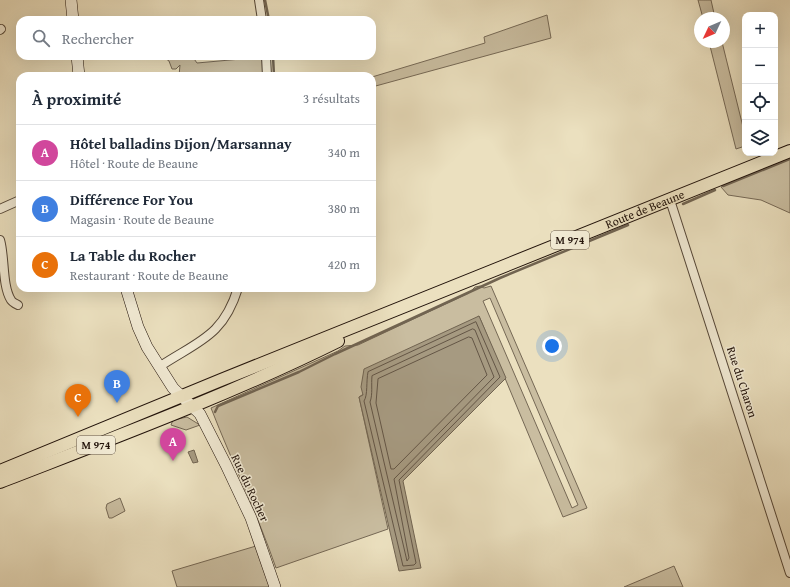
<!DOCTYPE html>
<html lang="fr">
<head>
<meta charset="utf-8">
<style>
	:root { --surface:#fff; --page:#f6f6f7; --text:#1f2937; --muted:#747a83; --line:#e0e1e3; --accent:#7c3aed }
	body { margin:0; font-family:"Gentium Book Plus",serif; background:var(--page); color:var(--text) }
	.controls { position:absolute; right:12px; top:12px; display:grid; overflow:hidden; border-radius:8px; box-shadow:0 4px 16px #0002 }
	.controls button { width:36px; height:36px; display:grid; place-items:center; padding:0; border:0; border-bottom:1px solid var(--line); background:var(--surface); color:var(--text); font:20px sans-serif }
	.compass { position:absolute; left:694px; top:12px; width:36px; height:36px; border-radius:50%; background:var(--surface); box-shadow:0 4px 16px #0002; rotate:226deg }
	.you { position:absolute; left:552px; top:346px; width:14px; height:14px; margin:-10px; border:3px solid #fff; border-radius:50%; background:#1a73e8; box-shadow:0 0 0 6px #1a73e833 }
	.badge { display:grid; place-items:center; width:26px; height:26px; border-radius:50%; background:var(--accent); color:#fff; font-size:13px; font-weight:700 }
	.pin { position:absolute; translate:-50% -33px; filter:drop-shadow(0 1px 2px #0008) }
	.pin::after { content:''; position:absolute; top:21px; width:14px; height:12px; background:inherit; clip-path:polygon(0 0,100% 0,50% 100%) }
	.list { margin:0; padding:0; list-style:none }
	h2 { display:flex; justify-content:space-between; align-items:center; height:52px; margin:0; padding:0 16px; font-size:17px }
	h2 small { font-size:13px; font-weight:400; color:var(--muted) }
	.list li { display:grid; grid-template-columns:26px 1fr auto; gap:12px; align-items:center; box-sizing:border-box; height:56px; padding:0 16px; border-top:1px solid var(--line) }
	.list b { display:block; font-size:15px; white-space:nowrap }
	.list p { margin:0; font-size:13px; white-space:nowrap; color:var(--muted) }
	.list em { font-size:13px; font-style:normal; color:var(--muted) }
	.icon { flex:none; width:22px; height:22px; fill:none; stroke:currentColor; stroke-width:2; stroke-linecap:round; stroke-linejoin:round }
	.map { position:relative; flex:none; width:790px; height:587px; overflow:hidden }
	.search { position:absolute; background:var(--surface); box-shadow:0 4px 16px #0002; left:16px; top:16px; width:360px; height:44px; display:flex; align-items:center; gap:10px; box-sizing:border-box; padding:0 14px; border-radius:12px; color:var(--muted); font-size:15px }
	.panel { position:absolute; background:var(--surface); box-shadow:0 4px 16px #0002; left:16px; top:72px; width:360px; height:220px; border-radius:12px }
	.map>svg:first-child { display:block }
	.green { fill:#c9bda0; stroke:#756855; fill-rule:evenodd }
	.water { fill:#a69a81; stroke:#716451 }
	.lines { fill:none; stroke-linecap:round; stroke-linejoin:round }
	.shore { stroke:#645646; stroke-width:1 }
	.stream { stroke:#716451; stroke-width:2.5 }
	.street-casing { stroke:#544637; stroke-width:10 }
	.secondary-casing { stroke:#21120a; stroke-width:12 }
	.primary-casing { stroke:#21120a; stroke-width:14 }
	.street { stroke:#f2ebd5; stroke-width:8 }
	.secondary { stroke:#f2ebd5; stroke-width:11 }
	.primary { stroke:#ebe0bf; stroke-width:12 }
	.labels { text-anchor:middle; stroke-width:3; stroke-linejoin:round; paint-order:stroke }
	.shield { fill:#f2ebd5; stroke:#605347; stroke-width:1 }
	.shield-label { font-size:11px; font-weight:bold; fill:#21120a }
	.street-label { font-size:12px; fill:#21120a; stroke:#f2ebd5 }
</style>
</head>
<body>
<div class="map">
<svg width="790" height="587" viewBox="0 0 790 587">
	<rect width="100%" height="100%" fill="#ebe0bf"/>
	<filter id="stains"><feTurbulence type="fractalNoise" baseFrequency=".005" numOctaves="4"/><feColorMatrix values="0 0 0 0 .2 0 0 0 0 .09 0 0 0 0 .02 0 0 0 .5 -.17"/></filter>
	<radialGradient id="worn" r=".72"><stop offset=".6" stop-color="#630" stop-opacity="0"/><stop offset="1" stop-color="#630" stop-opacity=".3"/></radialGradient>
	<g class="green">
		<polygon points="698,0 711,0 715,18 703,18"/>
		<polygon points="547,15 551,38 372,87 372,77 485,43 484,37"/>
		<polygon points="709,42 722,42 745,135 745,146 736,149"/>
		<polygon points="162,56 192,56 197,63 263,57 263,76 179,76 180,65 176,69 172,69 169,61"/>
		<polygon points="790,158 790,213 761,200 728,195 721,187"/>
		<path d="M480,286L484,288L491,286L587,508L563,517L479,316L359,397L388,529L276,568C257,513 232,462 211,408L338,351L345,346L358,345L469,293L475,287ZM490,298L578,505L572,508L483,301Z"/>
		<polygon points="187,417 200,425 186,430 171,425 173,420"/>
		<polygon points="120,498 125,511 112,518 109,518 106,508 107,504"/>
		<polygon points="256,546 270,587 177,587 172,571"/>
		<polygon points="674,566 683,587 624,587"/>
	</g>
	<g class="water">
		<polygon points="479,316 506,378 403,481 421,568 399,571 359,397 363,395 361,387 364,369"/>
		<polygon points="194,450 198,462 193,463 188,452"/>
	</g>
	<g class="lines">
		<g class="shore">
			<path d="M476,322L500,377L399,480L416,563L414,565L403,566L364,401C368,395 366,381 368,372Z"/>
			<path d="M473,329L475,330L494,377L394,479L409,558L407,561L370,402C373,394 371,385 372,376Z"/>
			<polygon points="469,337 472,338 487,375 394,469 391,469 376,403 378,379"/>
		</g>
		<g class="stream">
			<polyline points="265,0 269,20"/>
			<polyline points="273,56 274,76"/>
			<polyline points="723,186 790,159"/>
			<polyline points="683,204 715,190"/>
			<polyline points="215,412 218,406 299,372 335,354 500,278 628,225"/>
		</g>
		<g class="street-casing">
			<g id="street">
				<polyline points="259,0 262,20"/>
				<polyline points="0,30 1,29"/>
				<polyline points="266,56 267,76"/>
				<polyline points="670,200 790,573"/>
				<polyline points="0,209 20,200"/>
				<path d="M0,240C5,257 2,286 11,300C12,302 16,304 18,305"/>
				<path d="M159,367C198,341 223,337 238,288"/>
			</g>
		</g>
		<g class="secondary-casing">
			<g id="secondary">
				<polyline points="71,0 73,20"/>
				<polyline points="77,56 79,76"/>
				<polyline points="126,288 138,327 147,347 173,388 200,414 226,465 251,518 275,587"/>
			</g>
		</g>
		<g class="primary-casing">
			<g id="primary">
				<path id="s1" d="M0,471L221,380L790,151"/>
				<path d="M0,482C113,438 229,395 338,341"/>
			</g>
		</g>
		<use href="#street" class="street"/>
		<use href="#secondary" class="secondary"/>
		<use href="#primary" class="primary"/>
	</g>
	<g class="labels">
		<g class="shield">
			<rect x="551" y="231" width="38" height="18" rx="3"/>
			<rect x="77" y="436" width="38" height="18" rx="3"/>
		</g>
		<g class="shield-label">
			<text x="570" y="244">M 974</text>
			<text x="96" y="449">M 974</text>
		</g>
		<g class="street-label">
			<text dy="4" stroke="none"><textPath href="#s1" startOffset="696">Route de Beaune</textPath></text>
			<text transform="translate(742 382) rotate(72)" y="4">Rue du Charon</text>
			<text transform="translate(250 488) rotate(65)" y="4">Rue du Rocher</text>
		</g>
	</g>
	<rect width="100%" height="100%" filter="url(#stains)"/>
	<rect width="100%" height="100%" fill="url(#worn)"/>
</svg>
<div class="controls">
<button>+</button>
<button>−</button>
<button><svg class="icon" aria-label="locate" viewBox="0 0 24 24"><circle cx="12" cy="12" r="6"/><path d="M12 2v4M12 18v4M2 12h4M18 12h4"/></svg></button>
<button><svg class="icon" aria-label="layers" viewBox="0 0 24 24"><path d="M12 4l9 5-9 5-9-5zM3 14l9 5 9-5"/></svg></button>
</div>
<svg class="compass" viewBox="-18 -18 36 36"><path d="M0-13l5 13h-10z" fill="#e53935"/><path d="M0 13l5-13h-10z" fill="#747a83"/></svg>
<div class="you"></div>
<div class="pin badge" style="left:173px;top:461px;background:#d1479c">A</div>
<div class="pin badge" style="left:117px;top:403px;background:#3f7fe0">B</div>
<div class="pin badge" style="left:78px;top:417px;background:#e8710a">C</div>
<div class="search"><svg class="icon" aria-label="search" viewBox="0 0 24 24"><circle cx="10" cy="10" r="6"/><path d="M15 15l6 6"/></svg>Rechercher</div>
<section class="panel">
<h2>À proximité<small>3 résultats</small></h2>
<ul class="list">
<li><span class="badge" style="background:#d1479c">A</span><div><b>Hôtel balladins Dijon/Marsannay</b><p>Hôtel · Route de Beaune</p></div><em>340 m</em></li>
<li><span class="badge" style="background:#3f7fe0">B</span><div><b>Différence For You</b><p>Magasin · Route de Beaune</p></div><em>380 m</em></li>
<li><span class="badge" style="background:#e8710a">C</span><div><b>La Table du Rocher</b><p>Restaurant · Route de Beaune</p></div><em>420 m</em></li>
</ul>
</section>
</div>
</body>
</html>
